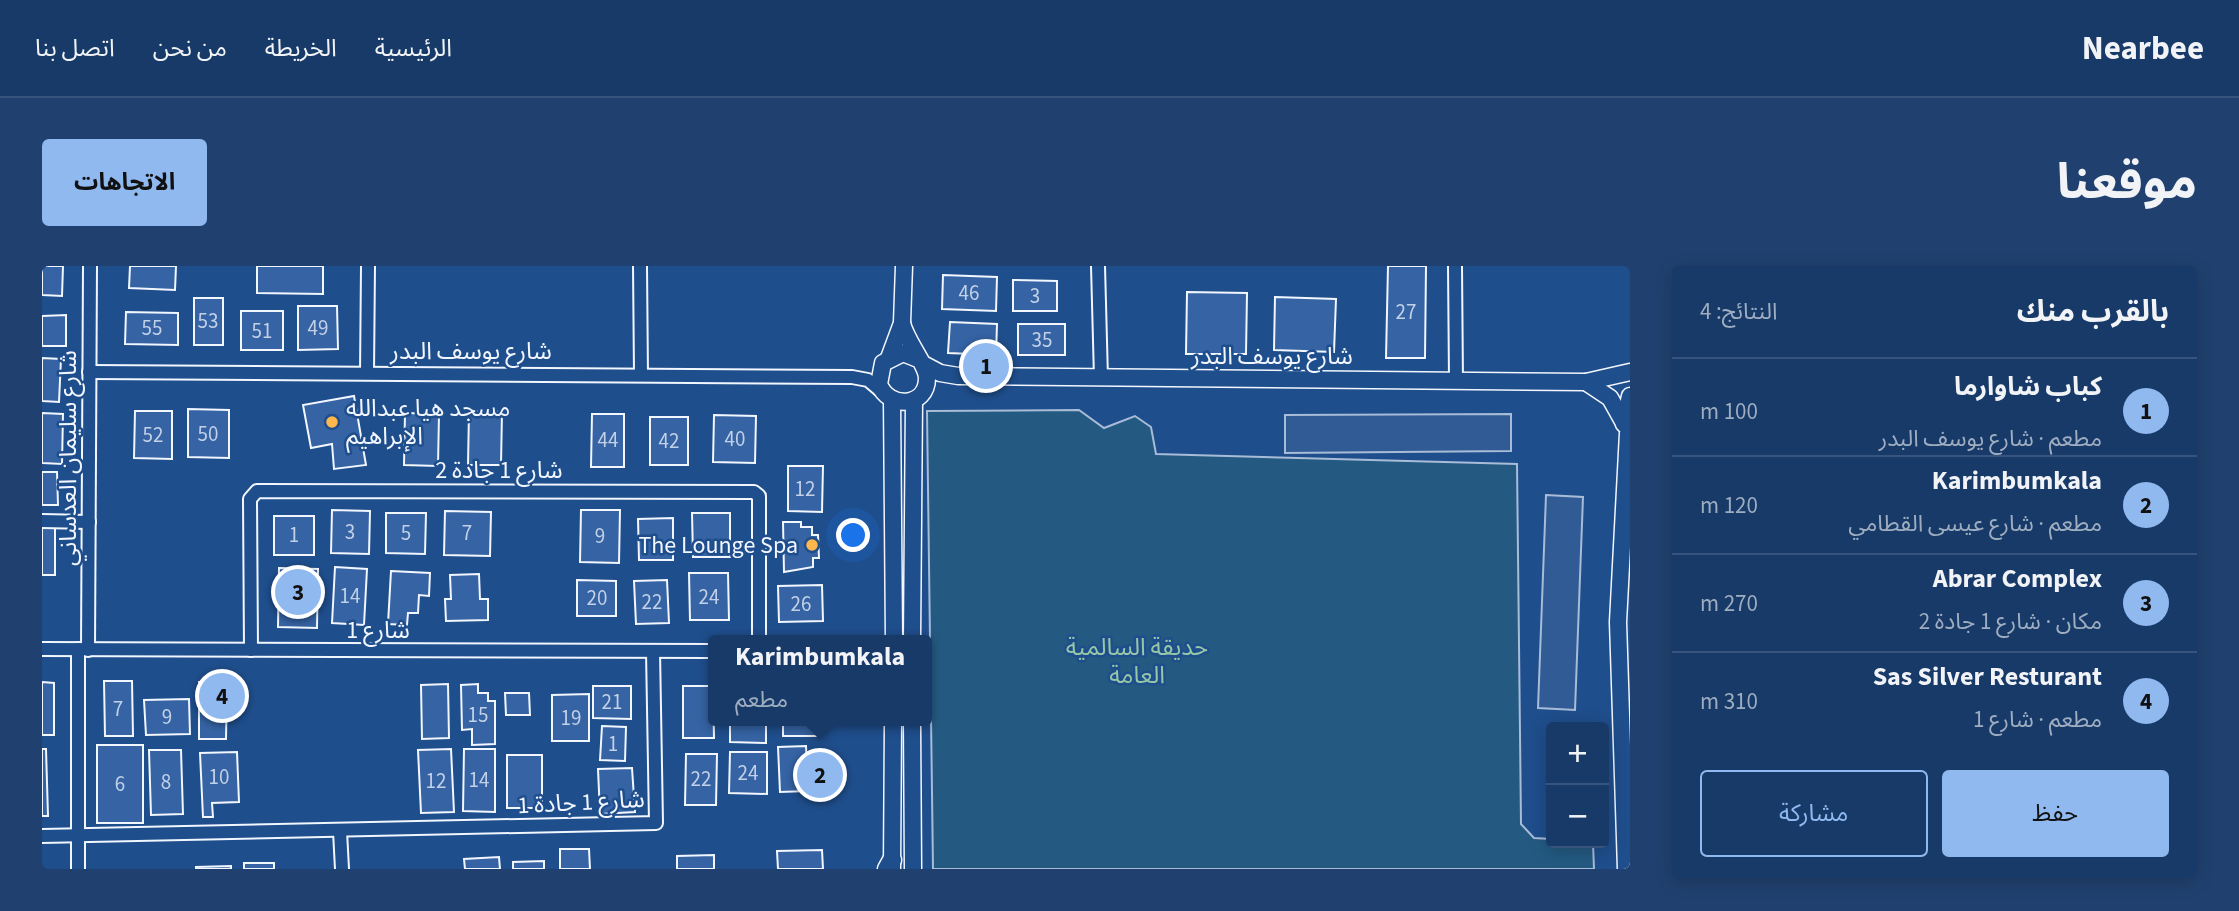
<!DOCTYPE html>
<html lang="ar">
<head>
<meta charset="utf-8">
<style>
	:root { --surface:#173a69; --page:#20416f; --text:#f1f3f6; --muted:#9eadc0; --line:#36547d; --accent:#90b9f0 }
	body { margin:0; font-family:"Source Sans 3","Noto Sans Arabic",sans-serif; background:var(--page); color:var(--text); direction:rtl }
	.controls { position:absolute; right:21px; bottom:21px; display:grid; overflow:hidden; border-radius:7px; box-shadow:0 4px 18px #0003 }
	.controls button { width:63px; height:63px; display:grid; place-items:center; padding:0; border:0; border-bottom:2px solid var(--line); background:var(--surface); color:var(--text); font:35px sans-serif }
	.you { position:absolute; left:812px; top:270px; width:24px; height:24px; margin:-18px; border:5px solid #fff; border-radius:50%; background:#1a73e8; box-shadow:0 0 0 10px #1a73e833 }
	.badge { display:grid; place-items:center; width:46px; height:46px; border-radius:50%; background:var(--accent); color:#111; font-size:23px; font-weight:700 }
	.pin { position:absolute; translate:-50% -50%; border:4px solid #fff; box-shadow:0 2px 7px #0006 }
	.popup { position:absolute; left:666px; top:369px; width:224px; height:91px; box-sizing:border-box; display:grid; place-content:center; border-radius:7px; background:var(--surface); filter:drop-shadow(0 2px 5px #0005); font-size:23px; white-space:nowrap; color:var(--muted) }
	.popup b { font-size:26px; color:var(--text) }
	.popup::after { content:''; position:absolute; left:50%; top:100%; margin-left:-14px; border:14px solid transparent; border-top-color:var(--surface) }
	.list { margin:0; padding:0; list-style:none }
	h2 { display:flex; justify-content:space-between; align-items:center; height:91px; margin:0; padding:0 28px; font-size:30px }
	h2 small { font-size:23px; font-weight:400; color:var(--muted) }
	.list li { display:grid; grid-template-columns:46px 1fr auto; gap:21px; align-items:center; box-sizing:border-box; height:98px; padding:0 28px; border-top:2px solid var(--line) }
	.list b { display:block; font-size:26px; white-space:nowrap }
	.list p { margin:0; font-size:23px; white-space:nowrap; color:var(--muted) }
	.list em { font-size:23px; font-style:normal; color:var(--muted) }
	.actions { display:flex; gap:14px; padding:21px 28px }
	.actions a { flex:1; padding:16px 0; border:2px solid var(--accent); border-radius:7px; text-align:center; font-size:24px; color:var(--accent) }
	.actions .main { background:var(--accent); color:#111 }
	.map { position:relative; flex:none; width:1588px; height:603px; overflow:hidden; direction:ltr; border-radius:7px }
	header { display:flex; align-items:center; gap:42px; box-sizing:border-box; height:98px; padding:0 35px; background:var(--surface); border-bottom:2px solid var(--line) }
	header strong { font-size:33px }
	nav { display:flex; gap:38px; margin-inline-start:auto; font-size:24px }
	.intro { display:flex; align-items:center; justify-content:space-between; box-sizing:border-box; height:168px; padding:0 42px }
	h1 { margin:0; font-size:49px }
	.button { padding:18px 32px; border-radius:7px; background:var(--accent); color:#111; font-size:24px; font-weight:700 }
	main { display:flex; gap:42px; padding:0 42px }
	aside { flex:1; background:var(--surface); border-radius:7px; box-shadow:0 4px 18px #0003 }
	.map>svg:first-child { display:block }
	.green { fill:#245a82; stroke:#a8bbd7; stroke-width:2 }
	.parking { fill:#305b95; stroke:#a8bbd7; stroke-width:2 }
	.building { fill:#3563a3; stroke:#f2f6ff; stroke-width:2 }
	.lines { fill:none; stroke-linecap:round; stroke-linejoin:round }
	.minor-casing { stroke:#f2f6ff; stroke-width:16 }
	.tertiary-casing { stroke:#f2f6ff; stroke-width:19 }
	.secondary-casing { stroke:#f2f6ff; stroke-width:21 }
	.minor { stroke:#1f4e8c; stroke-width:12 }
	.tertiary { stroke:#1f4e8c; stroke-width:16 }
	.secondary { stroke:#1f4e8c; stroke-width:18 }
	.poi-dot { fill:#ffb74d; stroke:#1f4e8c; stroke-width:2.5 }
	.labels { text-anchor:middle; stroke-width:5; stroke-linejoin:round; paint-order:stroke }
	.number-label { font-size:21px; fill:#c3d1e8 }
	.street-label { font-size:24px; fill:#f2f6ff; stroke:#1f4e8c }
	.poi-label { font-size:24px; fill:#f2f6ff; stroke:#1f4e8c; text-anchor:start }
	.park-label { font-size:24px; fill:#97c8a6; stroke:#1f4e8c }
</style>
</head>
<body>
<header>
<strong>Nearbee</strong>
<nav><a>الرئيسية</a><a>الخريطة</a><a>من نحن</a><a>اتصل بنا</a></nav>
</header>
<div class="intro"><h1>موقعنا</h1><a class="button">الاتجاهات</a></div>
<main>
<aside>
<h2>بالقرب منك<small>النتائج: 4</small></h2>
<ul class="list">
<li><span class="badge">1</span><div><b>كباب شاوارما</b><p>مطعم · شارع يوسف البدر</p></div><em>100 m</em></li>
<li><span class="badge">2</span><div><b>Karimbumkala</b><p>مطعم · شارع عيسى القطامي</p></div><em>120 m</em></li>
<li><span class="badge">3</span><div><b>Abrar Complex</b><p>مكان · شارع 1 جادة 2</p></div><em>270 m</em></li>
<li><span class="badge">4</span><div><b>Sas Silver Resturant</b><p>مطعم · شارع 1</p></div><em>310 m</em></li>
</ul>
<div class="actions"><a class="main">حفظ</a><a>مشاركة</a></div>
</aside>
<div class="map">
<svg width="1588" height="603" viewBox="0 0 1588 603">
	<rect width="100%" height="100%" fill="#1f4e8c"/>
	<polygon class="green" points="1037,144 1062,162 1093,150 1109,161 1114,188 1475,198 1479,558 1492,572 1509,573 1509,577 1551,577 1552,603 891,603 885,145"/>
	<g class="parking">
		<polygon points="1469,148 1469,185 1243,187 1243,149"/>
		<polygon points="1504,229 1541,231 1533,444 1496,442"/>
	</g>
	<g class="building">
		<polygon points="0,0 21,0 20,30 0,29"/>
		<polygon points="88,0 134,0 133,24 87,22"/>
		<polygon points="215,0 281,0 281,28 215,27"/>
		<polygon points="1346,0 1384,0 1383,92 1344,92"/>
		<polygon points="901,9 955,11 954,45 900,43"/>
		<polygon points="971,14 1015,15 1015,45 971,45"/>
		<polygon points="1145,26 1205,27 1204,88 1144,88"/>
		<polygon points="1233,31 1294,33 1292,86 1232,84"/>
		<rect x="152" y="32" width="29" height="47"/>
		<polygon points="256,40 295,40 296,83 256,84"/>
		<rect x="199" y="45" width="42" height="39"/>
		<polygon points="84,46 136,47 136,79 83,78"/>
		<polygon points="24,49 24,80 0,80 0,50"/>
		<polygon points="908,56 955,58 954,89 906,87"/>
		<rect x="976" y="58" width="47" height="31"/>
		<polygon points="0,92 19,93 17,136 0,135"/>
		<polygon points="312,130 324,199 292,203 290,178 269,182 261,139"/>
		<polygon points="146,143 187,144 187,192 146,191"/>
		<polygon points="93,145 130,145 130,193 92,192"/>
		<polygon points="427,145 460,146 459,199 426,199"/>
		<polygon points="0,147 21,148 20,198 0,197"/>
		<polygon points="363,147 397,148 396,200 362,199"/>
		<polygon points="550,148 582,148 582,201 549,201"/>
		<polygon points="672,149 714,150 713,197 671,196"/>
		<rect x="608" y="151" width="38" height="48"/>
		<polygon points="746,200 781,200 780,246 746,245"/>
		<polygon points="0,206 15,206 16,239 0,239"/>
		<polygon points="290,244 328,245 327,288 289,287"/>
		<polygon points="539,244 578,244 577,297 538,296"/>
		<polygon points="403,245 449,246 448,290 402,289"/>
		<polygon points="344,247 384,247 383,288 344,287"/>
		<polygon points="650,247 688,247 688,291 651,291"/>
		<rect x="232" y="250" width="40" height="39"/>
		<polygon points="631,252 631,294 597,294 596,253"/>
		<polygon points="741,256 759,256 759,261 770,261 770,269 776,269 777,292 771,292 771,301 742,306"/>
		<rect x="0" y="262" width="13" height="47"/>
		<polygon points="293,301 325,303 322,359 290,357"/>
		<polygon points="237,302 276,303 275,362 236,361"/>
		<polygon points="349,305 388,307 387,330 377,329 376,347 366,347 365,359 346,358"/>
		<polygon points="647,307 686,307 687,354 648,354"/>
		<polygon points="437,308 438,333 446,333 446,354 404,355 403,333 409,333 408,309"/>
		<polygon points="535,314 574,315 574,350 535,350"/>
		<polygon points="625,314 627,357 594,358 592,315"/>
		<polygon points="780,319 781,355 737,356 736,320"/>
		<polygon points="62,415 90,415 91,470 63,470"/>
		<polygon points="0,416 12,417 12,469 0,469"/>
		<polygon points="157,416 185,416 184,473 157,473"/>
		<polygon points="406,418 407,472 380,473 379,419"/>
		<polygon points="436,418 436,427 446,427 446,435 453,435 453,478 430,479 430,463 420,464 419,419"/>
		<polygon points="551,420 589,420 589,453 551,452"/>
		<polygon points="641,420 671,420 672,472 641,472"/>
		<polygon points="463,427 487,427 488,449 464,449"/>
		<polygon points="547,428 547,475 510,475 510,429"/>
		<polygon points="147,433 148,468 104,469 102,434"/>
		<polygon points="688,455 724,455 724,477 688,476"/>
		<rect x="741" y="455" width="35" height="15"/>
		<polygon points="560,460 584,461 583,495 558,494"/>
		<rect x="55" y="479" width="46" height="78"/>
		<polygon points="764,480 766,525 738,526 736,481"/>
		<polygon points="0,483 4,483 6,550 0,550"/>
		<polygon points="409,483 412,546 379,547 376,484"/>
		<polygon points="422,483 453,483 453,546 421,545"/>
		<polygon points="107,484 139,484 141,548 109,549"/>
		<polygon points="771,484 783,484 784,534 772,534"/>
		<polygon points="195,486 197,536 170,537 171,551 161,551 158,487"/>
		<polygon points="688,486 725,486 725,528 687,527"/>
		<polygon points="644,488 675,488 674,539 643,539"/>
		<rect x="465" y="489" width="35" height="53"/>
		<polygon points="590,502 593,546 558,548 556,503"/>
		<polygon points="518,583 547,583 548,603 518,603"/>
		<polygon points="780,584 781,603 736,603 735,585"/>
		<polygon points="672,589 672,603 635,603 635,590"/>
		<polygon points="457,591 458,603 423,603 422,593"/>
		<polygon points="502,595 502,603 471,603 471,596"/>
		<rect x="202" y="597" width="30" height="6"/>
		<polygon points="189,600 189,603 154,603 154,601"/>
	</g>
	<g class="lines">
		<g class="minor-casing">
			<g id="minor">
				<polyline points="598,0 599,109"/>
				<polyline points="1056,0 1059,112"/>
				<polyline points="1413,0 1414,115"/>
				<polyline points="47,106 810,111 826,114 839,125"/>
				<polyline points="325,107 326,0"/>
				<polyline points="0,255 47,256"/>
				<polyline points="0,383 671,385"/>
				<polyline points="46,384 48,0"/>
				<polyline points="209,384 208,233 215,225 712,226 717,230 717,374"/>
				<polyline points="298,565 300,603"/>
				<polyline points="0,570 614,557 611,385"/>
				<polyline points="36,603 36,383"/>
			</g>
		</g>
		<g class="tertiary-casing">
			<g id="tertiary">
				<path d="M860,57C864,75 885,99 885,112C885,142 846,143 837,118L841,97L861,87L876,93"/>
				<polyline points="847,92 860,57 862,0"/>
				<polyline points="881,98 898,107 916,110 1544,116 1588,106"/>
				<polyline points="1544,116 1568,132 1582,157"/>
				<polyline points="850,134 852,374"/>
				<polyline points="1582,158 1588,130"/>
				<polyline points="870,374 872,134"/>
				<polyline points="870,455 871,603"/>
				<polyline points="850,603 851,455"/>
				<polyline points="1584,603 1576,356 1586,167"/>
			</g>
		</g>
		<g class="secondary-casing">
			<polyline id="secondary" points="845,603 850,594"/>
		</g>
		<use href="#minor" class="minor"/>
		<use href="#tertiary" class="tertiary"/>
		<use href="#secondary" class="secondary"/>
	</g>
	<g class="poi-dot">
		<circle cx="290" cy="156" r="7"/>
		<circle cx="770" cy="279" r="7"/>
	</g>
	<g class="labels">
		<g class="number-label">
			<text x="927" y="34">46</text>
			<text x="993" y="37">3</text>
			<text x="1364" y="53">27</text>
			<text x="166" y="62">53</text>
			<text x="110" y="69">55</text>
			<text x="276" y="69">49</text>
			<text x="220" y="72">51</text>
			<text x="1000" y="81">35</text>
			<text x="166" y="175">50</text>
			<text x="111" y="176">52</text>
			<text x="693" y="180">40</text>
			<text x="566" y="181">44</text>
			<text x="627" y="182">42</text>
			<text x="763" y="230">12</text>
			<text x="308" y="273">3</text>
			<text x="364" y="274">5</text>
			<text x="425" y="274">7</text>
			<text x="252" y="276">1</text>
			<text x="558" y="277">9</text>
			<text x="308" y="337">14</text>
			<text x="667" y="338">24</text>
			<text x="555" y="339">20</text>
			<text x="610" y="343">22</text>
			<text x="759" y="345">26</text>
			<text x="570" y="443">21</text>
			<text x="76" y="450">7</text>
			<text x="436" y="456">15</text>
			<text x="125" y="458">9</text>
			<text x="529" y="459">19</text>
			<text x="571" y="485">1</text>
			<text x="706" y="514">24</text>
			<text x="177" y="518">10</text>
			<text x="659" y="520">22</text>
			<text x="437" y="521">14</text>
			<text x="394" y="522">12</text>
			<text x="124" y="523">8</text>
			<text x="78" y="525">6</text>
		</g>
		<g class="street-label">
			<text x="429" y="93">شارع يوسف البدر</text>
			<text x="1230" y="98">شارع يوسف البدر</text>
			<text transform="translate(26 192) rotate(-90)" y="8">شارع سليمان العدساني</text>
			<text x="457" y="212">شارع 1 جادة 2</text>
			<text x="336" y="372">شارع 1</text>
			<text transform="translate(539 536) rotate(-3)" y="8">شارع 1 جادة 1</text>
		</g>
		<g class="poi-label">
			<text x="304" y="150">مسجد هيا عبدالله<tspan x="304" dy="28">الإبراهيم</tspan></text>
			<text x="756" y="287" text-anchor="end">The Lounge Spa</text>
		</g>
		<g class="park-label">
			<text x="1095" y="389">حديقة السالمية<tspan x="1095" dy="28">العامة</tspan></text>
		</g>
	</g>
</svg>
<div class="controls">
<button>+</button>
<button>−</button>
</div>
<div class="you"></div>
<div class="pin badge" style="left:944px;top:100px">1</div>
<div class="pin badge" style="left:778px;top:509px">2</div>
<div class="popup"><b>Karimbumkala</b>مطعم</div>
<div class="pin badge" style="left:256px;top:326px">3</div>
<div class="pin badge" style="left:180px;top:430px">4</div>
</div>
</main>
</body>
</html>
